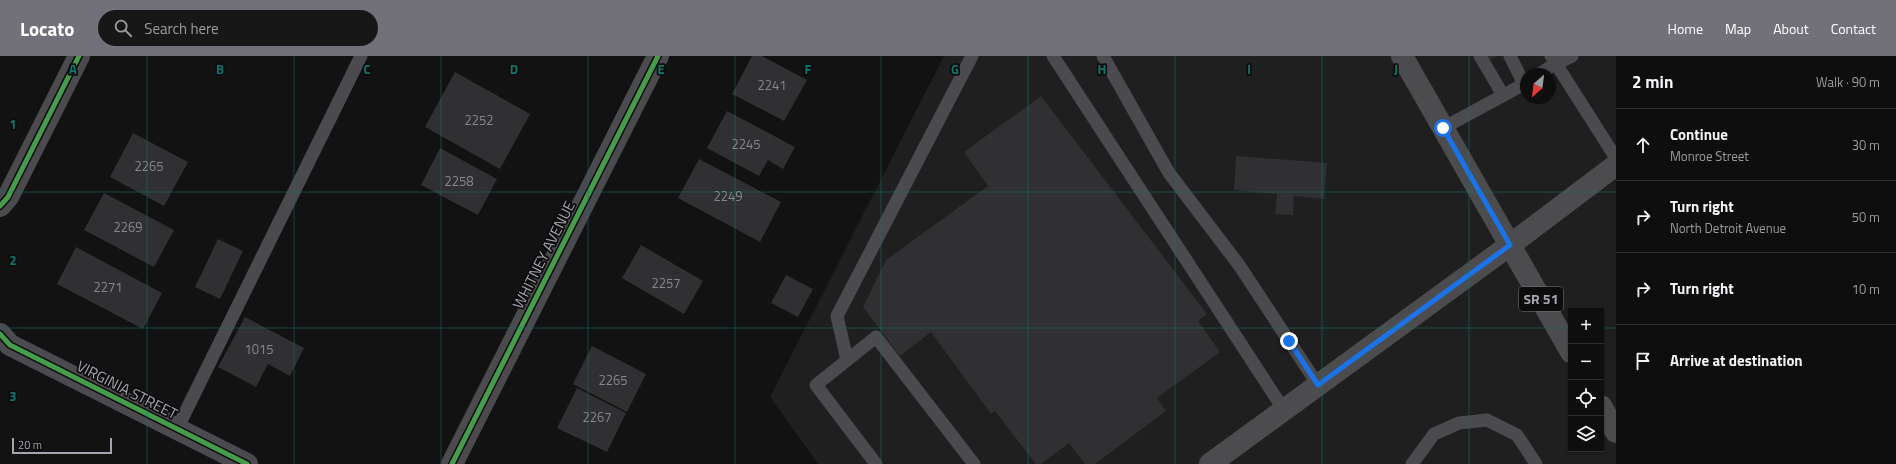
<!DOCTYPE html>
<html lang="en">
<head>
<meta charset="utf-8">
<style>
	:root { --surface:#0e0e0e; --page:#171717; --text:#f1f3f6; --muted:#9b9c9e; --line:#2e2e2e; --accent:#727179 }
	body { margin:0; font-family:"Titillium Web",sans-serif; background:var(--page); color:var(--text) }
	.controls { position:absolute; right:12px; bottom:12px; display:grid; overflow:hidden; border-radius:0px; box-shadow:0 1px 3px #0004 }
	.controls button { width:36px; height:36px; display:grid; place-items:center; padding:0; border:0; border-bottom:1px solid var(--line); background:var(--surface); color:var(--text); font:20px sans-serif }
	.compass { position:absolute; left:1520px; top:12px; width:36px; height:36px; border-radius:50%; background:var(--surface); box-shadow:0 1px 3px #0004; rotate:208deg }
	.scale { position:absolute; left:12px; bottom:10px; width:100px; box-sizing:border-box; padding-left:4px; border:2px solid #a6a4b1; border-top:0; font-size:11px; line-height:14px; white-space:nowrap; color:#a6a4b1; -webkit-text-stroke:3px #0d0c0d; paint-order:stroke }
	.stop { position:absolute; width:12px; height:12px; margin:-9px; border:3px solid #1a73e8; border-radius:50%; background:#fff }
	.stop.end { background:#1a73e8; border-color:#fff; box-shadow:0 1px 4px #0008 }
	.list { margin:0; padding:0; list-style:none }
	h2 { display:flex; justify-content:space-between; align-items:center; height:52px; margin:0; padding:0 16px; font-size:17px }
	h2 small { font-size:13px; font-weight:400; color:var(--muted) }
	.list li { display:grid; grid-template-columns:26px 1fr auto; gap:12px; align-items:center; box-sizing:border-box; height:72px; padding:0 16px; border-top:1px solid var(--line) }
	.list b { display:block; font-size:15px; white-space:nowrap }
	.list p { margin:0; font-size:13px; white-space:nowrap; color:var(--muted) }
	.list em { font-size:13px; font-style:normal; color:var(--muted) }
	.icon { flex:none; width:22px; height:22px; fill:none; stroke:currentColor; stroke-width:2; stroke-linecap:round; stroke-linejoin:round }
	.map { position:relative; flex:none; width:1616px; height:408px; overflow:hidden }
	header { display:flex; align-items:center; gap:24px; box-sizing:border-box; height:56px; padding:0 20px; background:var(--accent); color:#fff }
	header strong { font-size:19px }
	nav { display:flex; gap:22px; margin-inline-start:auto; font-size:14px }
	.search { width:280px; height:36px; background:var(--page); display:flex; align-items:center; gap:10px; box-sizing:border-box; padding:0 14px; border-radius:22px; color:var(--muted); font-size:15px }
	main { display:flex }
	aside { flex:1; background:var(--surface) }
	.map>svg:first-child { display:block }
	.built { fill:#1f1f20; fill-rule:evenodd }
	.building { fill:#302f31 }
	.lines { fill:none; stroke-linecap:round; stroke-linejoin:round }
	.lane { stroke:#4b4a4e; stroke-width:13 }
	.street { stroke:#4b4a4e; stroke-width:22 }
	.primary { stroke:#4c4c4e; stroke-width:22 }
	.cycleway-casing { stroke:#0d0c0d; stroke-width:8 }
	.cycleway { stroke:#469c4c; stroke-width:5 }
	.route { stroke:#1a73e8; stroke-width:5 }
	.grid { fill:none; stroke:#0f766e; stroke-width:1; stroke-opacity:0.55 }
	.labels { text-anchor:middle; stroke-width:3.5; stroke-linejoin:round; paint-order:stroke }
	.number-label { font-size:13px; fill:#888791 }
	.shield { fill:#0d0c0d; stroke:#787680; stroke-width:1 }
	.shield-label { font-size:14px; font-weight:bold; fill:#a6a4b1 }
	.street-label { font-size:15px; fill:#a6a4b1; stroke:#0d0c0d }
	.grid-label { font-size:13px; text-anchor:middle; font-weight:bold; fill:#0f766e; stroke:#0d0c0d; stroke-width:3.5; stroke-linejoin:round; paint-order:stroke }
</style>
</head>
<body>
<header>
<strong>Locato</strong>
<div class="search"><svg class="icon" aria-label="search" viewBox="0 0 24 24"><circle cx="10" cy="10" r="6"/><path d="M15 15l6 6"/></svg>Search here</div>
<nav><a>Home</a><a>Map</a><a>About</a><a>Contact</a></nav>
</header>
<main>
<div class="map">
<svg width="1616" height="408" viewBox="0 0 1616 408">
	<rect width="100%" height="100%" fill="#121212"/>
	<path class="built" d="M944,0H1616V408H818L770,341ZM1526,18H1550V42H1526ZM1571,255H1601V393H1571Z"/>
	<g class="building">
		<polygon points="752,0 762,0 807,24 784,65 732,38"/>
		<polygon points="1488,0 1497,0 1490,4"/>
		<polygon points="455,16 530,58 500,113 425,71"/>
		<polygon points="1041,40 1207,258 1198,265 1220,296 1157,342 1166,355 1095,408 1085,408 1069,387 1041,408 1036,408 995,355 991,358 931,276 900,300 863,251 886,204 988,130 964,96"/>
		<polygon points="727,55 795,91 783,113 768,104 759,120 707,92"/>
		<polygon points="133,77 188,106 164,150 110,121"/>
		<polygon points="440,92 497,123 478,159 421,129"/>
		<polygon points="1236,100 1327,107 1324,143 1294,140 1293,159 1275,158 1277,138 1234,134"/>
		<polygon points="699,103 781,146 760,186 678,142"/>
		<polygon points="104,137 174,174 154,211 84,174"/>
		<polygon points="218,183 243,195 220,243 195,231"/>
		<polygon points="641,189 703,225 684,258 622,222"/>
		<polygon points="76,191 162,237 143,273 57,228"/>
		<polygon points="786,219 813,233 798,261 771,247"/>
		<polygon points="245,261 304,292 290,320 268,308 256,331 218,311"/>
		<polygon points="592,290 646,318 627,356 573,328"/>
		<polygon points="577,332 626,357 607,396 557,372"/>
	</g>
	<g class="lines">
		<g class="lane">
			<polyline points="1053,0 1284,354"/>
			<polyline points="1103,0 1169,117 1239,209 1318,329"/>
			<polyline points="1480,0 1503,39"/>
			<polyline points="1510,0 1524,28"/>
			<polyline points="1551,0 1616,102"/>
			<polyline points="1539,18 1555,8 1572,0"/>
			<polyline points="1443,72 1526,27"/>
			<polyline points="847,304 837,260 972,0"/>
			<polyline points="177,373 361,0"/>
			<polyline points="876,408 816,329 876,281 974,408"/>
			<polyline points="1412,408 1434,378 1459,367 1487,364 1517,379 1536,408"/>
		</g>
		<g class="street">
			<polyline points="0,150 8,141 79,0"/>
			<polyline points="0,278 10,289 247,408"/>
			<polyline points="452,408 658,0"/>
		</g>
		<g class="primary">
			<polyline points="1402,0 1571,296"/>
			<polyline points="1601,350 1616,376"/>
			<polyline points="1210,408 1510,189 1616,109"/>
		</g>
		<g class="cycleway-casing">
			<g id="cycleway">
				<polyline points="0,150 8,141 79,0"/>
				<polyline points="0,278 10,289 247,408"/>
				<polyline points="452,408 658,0"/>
			</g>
		</g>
		<use href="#cycleway" class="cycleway"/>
	</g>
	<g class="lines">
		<polyline class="route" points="1289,285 1318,329 1510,189 1443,72"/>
	</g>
	<path class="grid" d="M147,0V408M294,0V408M441,0V408M588,0V408M735,0V408M881,0V408M1028,0V408M1175,0V408M1322,0V408M1469,0V408M0,136H1616M0,272H1571M1601,272H1616"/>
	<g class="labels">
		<g class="number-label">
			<text x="772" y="34">2241</text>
			<text x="479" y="69">2252</text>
			<text x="746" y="93">2245</text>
			<text x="149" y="115">2265</text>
			<text x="459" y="130">2258</text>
			<text x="728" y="145">2249</text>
			<text x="128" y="176">2269</text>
			<text x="666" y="232">2257</text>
			<text x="108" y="236">2271</text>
			<text x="259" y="298">1015</text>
			<text x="613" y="329">2265</text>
			<text x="597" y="366">2267</text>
		</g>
		<rect class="shield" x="1519" y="231" width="44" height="24" rx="3"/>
		<g class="shield-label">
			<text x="1541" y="248">SR 51</text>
		</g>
		<g class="street-label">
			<text transform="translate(544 199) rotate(-63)" y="5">WHITNEY AVENUE</text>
			<text transform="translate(127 334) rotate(27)" y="5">VIRGINIA STREET</text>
		</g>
	</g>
	<g class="grid-label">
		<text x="73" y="18">A</text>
		<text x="220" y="18">B</text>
		<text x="367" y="18">C</text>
		<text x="514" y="18">D</text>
		<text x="661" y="18">E</text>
		<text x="808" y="18">F</text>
		<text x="955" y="18">G</text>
		<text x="1102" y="18">H</text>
		<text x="1249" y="18">I</text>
		<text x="1396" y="18">J</text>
		<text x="13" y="73">1</text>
		<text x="13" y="209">2</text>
		<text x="13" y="345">3</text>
	</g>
</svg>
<div class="controls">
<button>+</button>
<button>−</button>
<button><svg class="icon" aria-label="locate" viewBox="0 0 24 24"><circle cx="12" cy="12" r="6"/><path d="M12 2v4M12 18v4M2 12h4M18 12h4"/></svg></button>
<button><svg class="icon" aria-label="layers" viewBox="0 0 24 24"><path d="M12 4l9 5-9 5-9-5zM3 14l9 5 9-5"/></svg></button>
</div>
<svg class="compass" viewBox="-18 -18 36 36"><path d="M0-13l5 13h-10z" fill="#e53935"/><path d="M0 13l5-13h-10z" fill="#9b9c9e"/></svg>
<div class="scale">20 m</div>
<div class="stop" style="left:1443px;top:72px"></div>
<div class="stop end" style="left:1289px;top:285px"></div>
</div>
<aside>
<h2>2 min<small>Walk · 90 m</small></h2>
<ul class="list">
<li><svg class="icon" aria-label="ahead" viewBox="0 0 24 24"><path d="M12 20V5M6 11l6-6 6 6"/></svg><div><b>Continue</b><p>Monroe Street</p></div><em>30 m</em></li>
<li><svg class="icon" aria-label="right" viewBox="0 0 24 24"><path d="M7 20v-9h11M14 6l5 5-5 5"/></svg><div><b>Turn right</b><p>North Detroit Avenue</p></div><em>50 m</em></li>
<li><svg class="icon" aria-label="right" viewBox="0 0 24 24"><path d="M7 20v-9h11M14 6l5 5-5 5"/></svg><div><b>Turn right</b></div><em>10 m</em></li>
<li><svg class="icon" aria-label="arrive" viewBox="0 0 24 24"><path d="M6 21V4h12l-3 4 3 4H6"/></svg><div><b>Arrive at destination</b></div></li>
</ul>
</aside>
</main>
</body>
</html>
